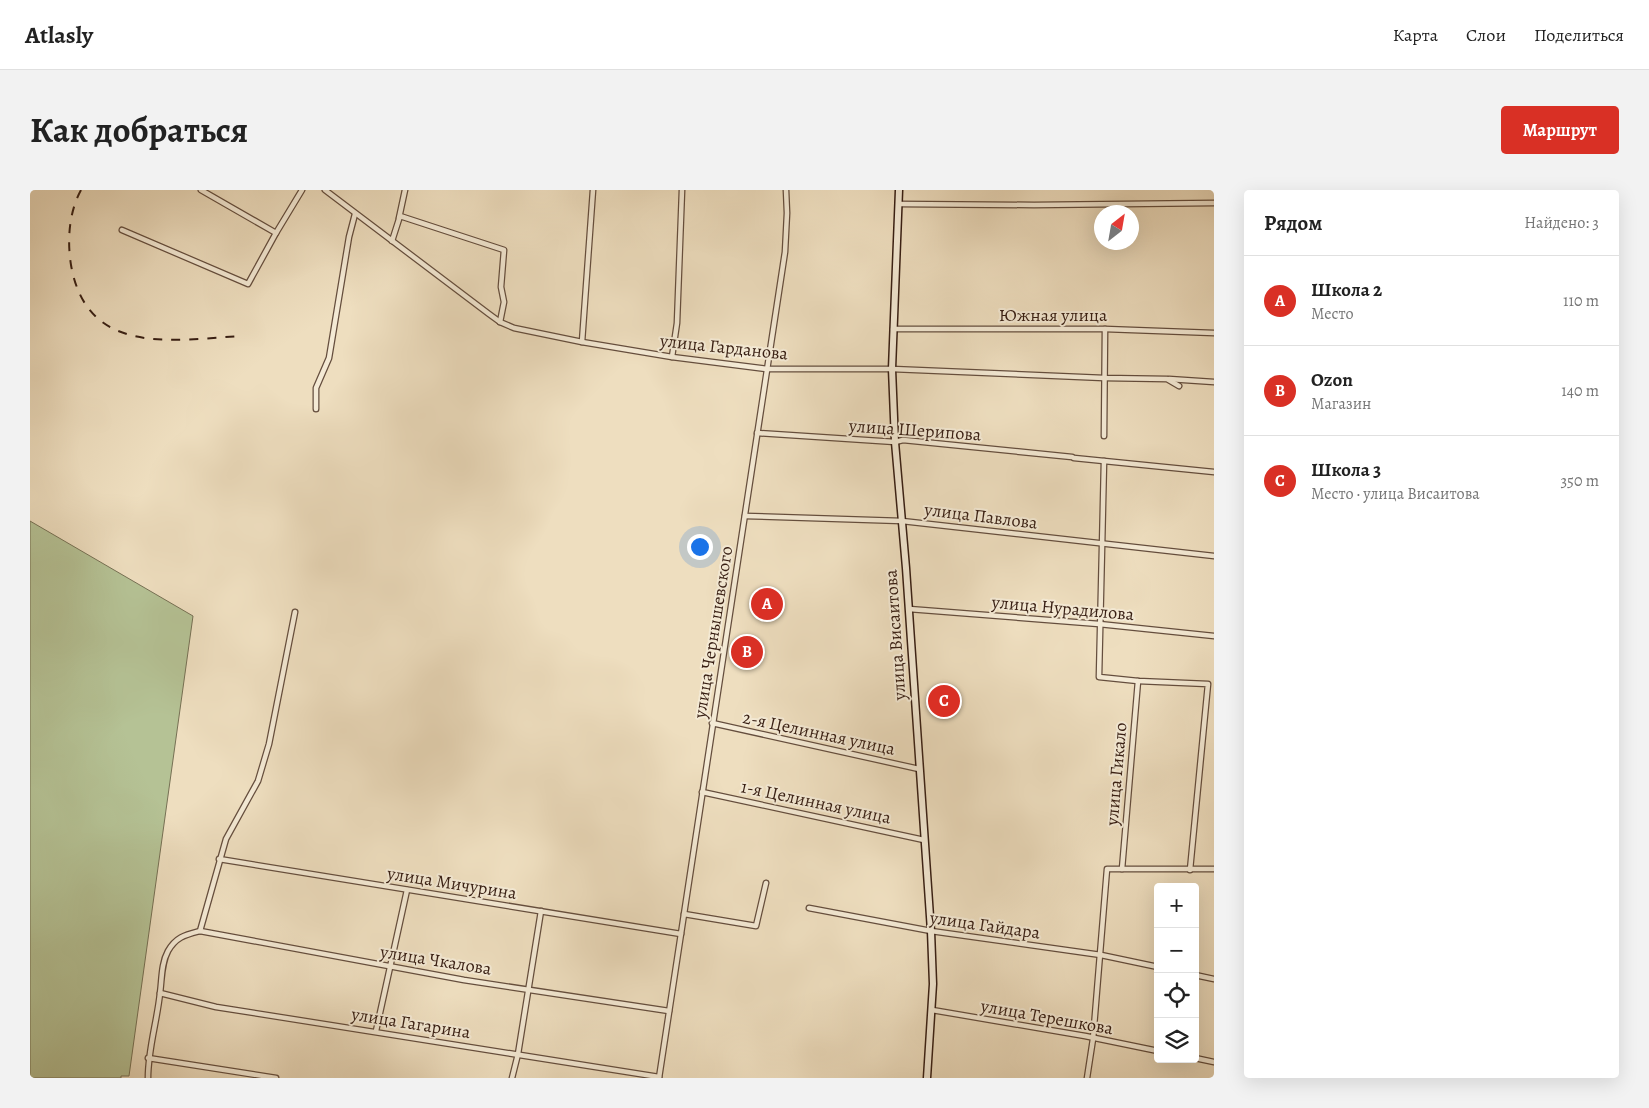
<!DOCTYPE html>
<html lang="ru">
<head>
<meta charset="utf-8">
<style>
	:root { --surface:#fff; --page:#f2f2f2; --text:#222; --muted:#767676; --line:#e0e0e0; --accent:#d93025 }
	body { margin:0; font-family:Alegreya,serif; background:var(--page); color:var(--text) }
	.controls { position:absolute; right:15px; bottom:15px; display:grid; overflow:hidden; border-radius:5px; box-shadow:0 5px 20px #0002 }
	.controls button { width:45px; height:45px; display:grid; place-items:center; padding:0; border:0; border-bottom:1px solid var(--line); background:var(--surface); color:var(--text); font:25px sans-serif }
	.compass { position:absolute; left:1064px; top:15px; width:45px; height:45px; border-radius:50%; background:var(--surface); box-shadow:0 5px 20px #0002; rotate:31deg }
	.you { position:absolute; left:669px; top:356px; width:18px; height:18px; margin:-12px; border:4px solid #fff; border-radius:50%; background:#1a73e8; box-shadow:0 0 0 8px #1a73e833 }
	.badge { display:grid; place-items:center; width:32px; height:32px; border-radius:50%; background:var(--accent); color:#fff; font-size:16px; font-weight:700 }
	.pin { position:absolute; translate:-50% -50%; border:2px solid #fff; box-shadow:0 1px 5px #0006 }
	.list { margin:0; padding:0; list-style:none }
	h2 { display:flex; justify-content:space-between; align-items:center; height:65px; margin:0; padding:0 20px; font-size:21px }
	h2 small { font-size:16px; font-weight:400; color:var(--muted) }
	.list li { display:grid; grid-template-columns:32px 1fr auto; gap:15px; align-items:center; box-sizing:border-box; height:90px; padding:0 20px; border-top:1px solid var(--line) }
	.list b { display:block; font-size:19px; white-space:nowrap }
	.list p { margin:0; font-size:16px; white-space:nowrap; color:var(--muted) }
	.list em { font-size:16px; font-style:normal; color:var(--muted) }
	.icon { flex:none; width:28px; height:28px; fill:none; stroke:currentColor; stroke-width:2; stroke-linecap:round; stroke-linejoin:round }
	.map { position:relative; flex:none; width:1184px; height:888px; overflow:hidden; border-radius:5px }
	header { display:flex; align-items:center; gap:30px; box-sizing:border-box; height:70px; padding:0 25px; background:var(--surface); border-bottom:1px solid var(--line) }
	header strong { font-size:24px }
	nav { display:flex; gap:28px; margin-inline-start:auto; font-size:18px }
	.intro { display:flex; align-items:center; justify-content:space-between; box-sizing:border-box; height:120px; padding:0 30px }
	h1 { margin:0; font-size:35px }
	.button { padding:12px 22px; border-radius:5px; background:var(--accent); color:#fff; font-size:18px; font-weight:700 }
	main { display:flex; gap:30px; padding:0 30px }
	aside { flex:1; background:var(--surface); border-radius:5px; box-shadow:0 5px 20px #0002 }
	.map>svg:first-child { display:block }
	.green { fill:#b5c295; stroke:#767054 }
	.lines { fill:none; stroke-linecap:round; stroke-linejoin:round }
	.street-casing { stroke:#654e3e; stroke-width:7 }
	.secondary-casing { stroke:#371e13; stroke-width:9 }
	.street { stroke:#f4ead5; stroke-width:4.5 }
	.secondary { stroke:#f4ead5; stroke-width:6 }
	.rail { stroke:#371e13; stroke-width:2; stroke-dasharray:9 9; stroke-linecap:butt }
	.labels { text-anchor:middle; stroke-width:4; stroke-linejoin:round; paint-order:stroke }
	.street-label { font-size:18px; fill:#371e13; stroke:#f4ead5 }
</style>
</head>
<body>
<header>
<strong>Atlasly</strong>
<nav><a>Карта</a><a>Слои</a><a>Поделиться</a></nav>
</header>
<div class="intro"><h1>Как добраться</h1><a class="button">Маршрут</a></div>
<main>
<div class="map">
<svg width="1184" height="888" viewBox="0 0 1184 888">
	<rect width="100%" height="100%" fill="#eedebf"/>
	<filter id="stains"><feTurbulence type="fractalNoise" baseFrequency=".004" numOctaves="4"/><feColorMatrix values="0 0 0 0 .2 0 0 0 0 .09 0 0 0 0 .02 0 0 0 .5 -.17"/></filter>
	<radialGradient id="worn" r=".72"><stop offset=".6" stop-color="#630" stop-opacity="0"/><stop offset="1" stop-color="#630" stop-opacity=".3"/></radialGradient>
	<polygon class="green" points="0,331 163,426 99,886 91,886 91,888 0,888"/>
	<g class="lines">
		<g class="street-casing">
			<g id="street">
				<polyline points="171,0 246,43"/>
				<polyline points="295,0 459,124 470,132 484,138 552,152 642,167 737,179 862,179 1074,188 1137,189 1149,196"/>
				<polyline points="869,14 1004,15 1184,13"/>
				<polyline points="369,28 375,0"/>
				<polyline points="92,40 218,94 246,43 272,0"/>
				<polyline points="362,51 370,26 474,60 471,97 474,112 470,132"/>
				<polyline points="863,139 1075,139 1184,143"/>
				<polyline points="552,152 563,0"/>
				<polyline points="642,167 647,133 652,0"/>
				<polyline points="1139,189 1184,192"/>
				<polyline points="286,219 286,198 299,168 319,47 325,24"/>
				<polyline points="727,243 865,252 873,250 1042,267"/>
				<polyline points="1074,246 1075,139"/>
				<polyline points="1044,268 1184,282"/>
				<polyline points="1074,271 1069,487 1108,491 1178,494 1160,680"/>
				<polyline points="715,326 872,331 1184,366"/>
				<polyline points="879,419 1069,434 1184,446"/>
				<polyline points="682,533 889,579"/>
				<polyline points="672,602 894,650"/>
				<polyline points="189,669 651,744"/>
				<polyline points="1092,679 1108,491"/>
				<polyline points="779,718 901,741 1071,765 1128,777"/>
				<polyline points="654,724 726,736 736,693"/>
				<polyline points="170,741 434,790 639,821"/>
				<polyline points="1165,785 1184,789"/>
				<polyline points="130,803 186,817 629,887"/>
				<polyline points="902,820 1055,846 1128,861"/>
				<polyline points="346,841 377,700"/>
				<polyline points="118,868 246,888"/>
				<polyline points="1165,868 1184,872"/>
				<path d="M118,888C118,859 127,832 130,803C132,789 131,774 138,761C146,747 155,745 170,741L196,649L228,591L239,554L265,422"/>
				<polyline points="482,888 488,864 511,721"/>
				<polyline points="629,888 755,62 757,23 756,0"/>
				<polyline points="1057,888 1063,849 1077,679 1184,679"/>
			</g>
		</g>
		<g class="secondary-casing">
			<polyline id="secondary" points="869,0 862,179 865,252 876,378 901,741 903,794 897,888"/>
		</g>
		<use href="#street" class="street"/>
		<use href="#secondary" class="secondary"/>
		<path class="rail" d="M51,0C39,22 37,50 41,75C57,167 142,150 212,146"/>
	</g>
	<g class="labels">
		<g class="street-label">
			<text x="1023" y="131">Южная улица</text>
			<text transform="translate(694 157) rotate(6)" y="6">улица Гарданова</text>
			<text transform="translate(885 240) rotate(4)" y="6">улица Шерипова</text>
			<text transform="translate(951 326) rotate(7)" y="6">улица Павлова</text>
			<text transform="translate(1033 418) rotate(5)" y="6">улица Нурадилова</text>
			<text transform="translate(683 442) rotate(-81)" y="6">улица Чернышевского</text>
			<text transform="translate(865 445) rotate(-94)" y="6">улица Висаитова</text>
			<text transform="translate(789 543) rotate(12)" y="6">2-я Целинная улица</text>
			<text transform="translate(1086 584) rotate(-85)" y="6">улица Гикало</text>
			<text transform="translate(786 612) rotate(12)" y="6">1-я Целинная улица</text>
			<text transform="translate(422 693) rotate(9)" y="6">улица Мичурина</text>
			<text transform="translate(955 735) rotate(8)" y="6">улица Гайдара</text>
			<text transform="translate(406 770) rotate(9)" y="6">улица Чкалова</text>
			<text transform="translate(1017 827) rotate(10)" y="6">улица Терешкова</text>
			<text transform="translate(381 833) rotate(9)" y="6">улица Гагарина</text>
		</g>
	</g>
	<rect width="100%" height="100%" filter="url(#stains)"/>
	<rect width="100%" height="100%" fill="url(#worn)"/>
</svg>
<div class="controls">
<button>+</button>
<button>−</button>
<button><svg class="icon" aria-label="locate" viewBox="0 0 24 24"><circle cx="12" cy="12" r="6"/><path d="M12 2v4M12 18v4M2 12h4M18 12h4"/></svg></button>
<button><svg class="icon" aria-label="layers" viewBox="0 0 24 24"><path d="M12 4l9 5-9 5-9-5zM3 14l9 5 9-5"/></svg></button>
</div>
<svg class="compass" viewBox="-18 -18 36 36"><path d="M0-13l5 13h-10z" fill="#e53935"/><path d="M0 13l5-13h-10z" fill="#767676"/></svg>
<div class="you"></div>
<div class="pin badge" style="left:737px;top:414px">A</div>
<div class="pin badge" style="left:717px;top:462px">B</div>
<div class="pin badge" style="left:914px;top:511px">C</div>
</div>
<aside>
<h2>Рядом<small>Найдено: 3</small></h2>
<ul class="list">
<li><span class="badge">A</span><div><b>Школа 2</b><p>Место</p></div><em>110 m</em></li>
<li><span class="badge">B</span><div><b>Ozon</b><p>Магазин</p></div><em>140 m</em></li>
<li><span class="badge">C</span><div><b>Школа 3</b><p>Место · улица Висаитова</p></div><em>350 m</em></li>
</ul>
</aside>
</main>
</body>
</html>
